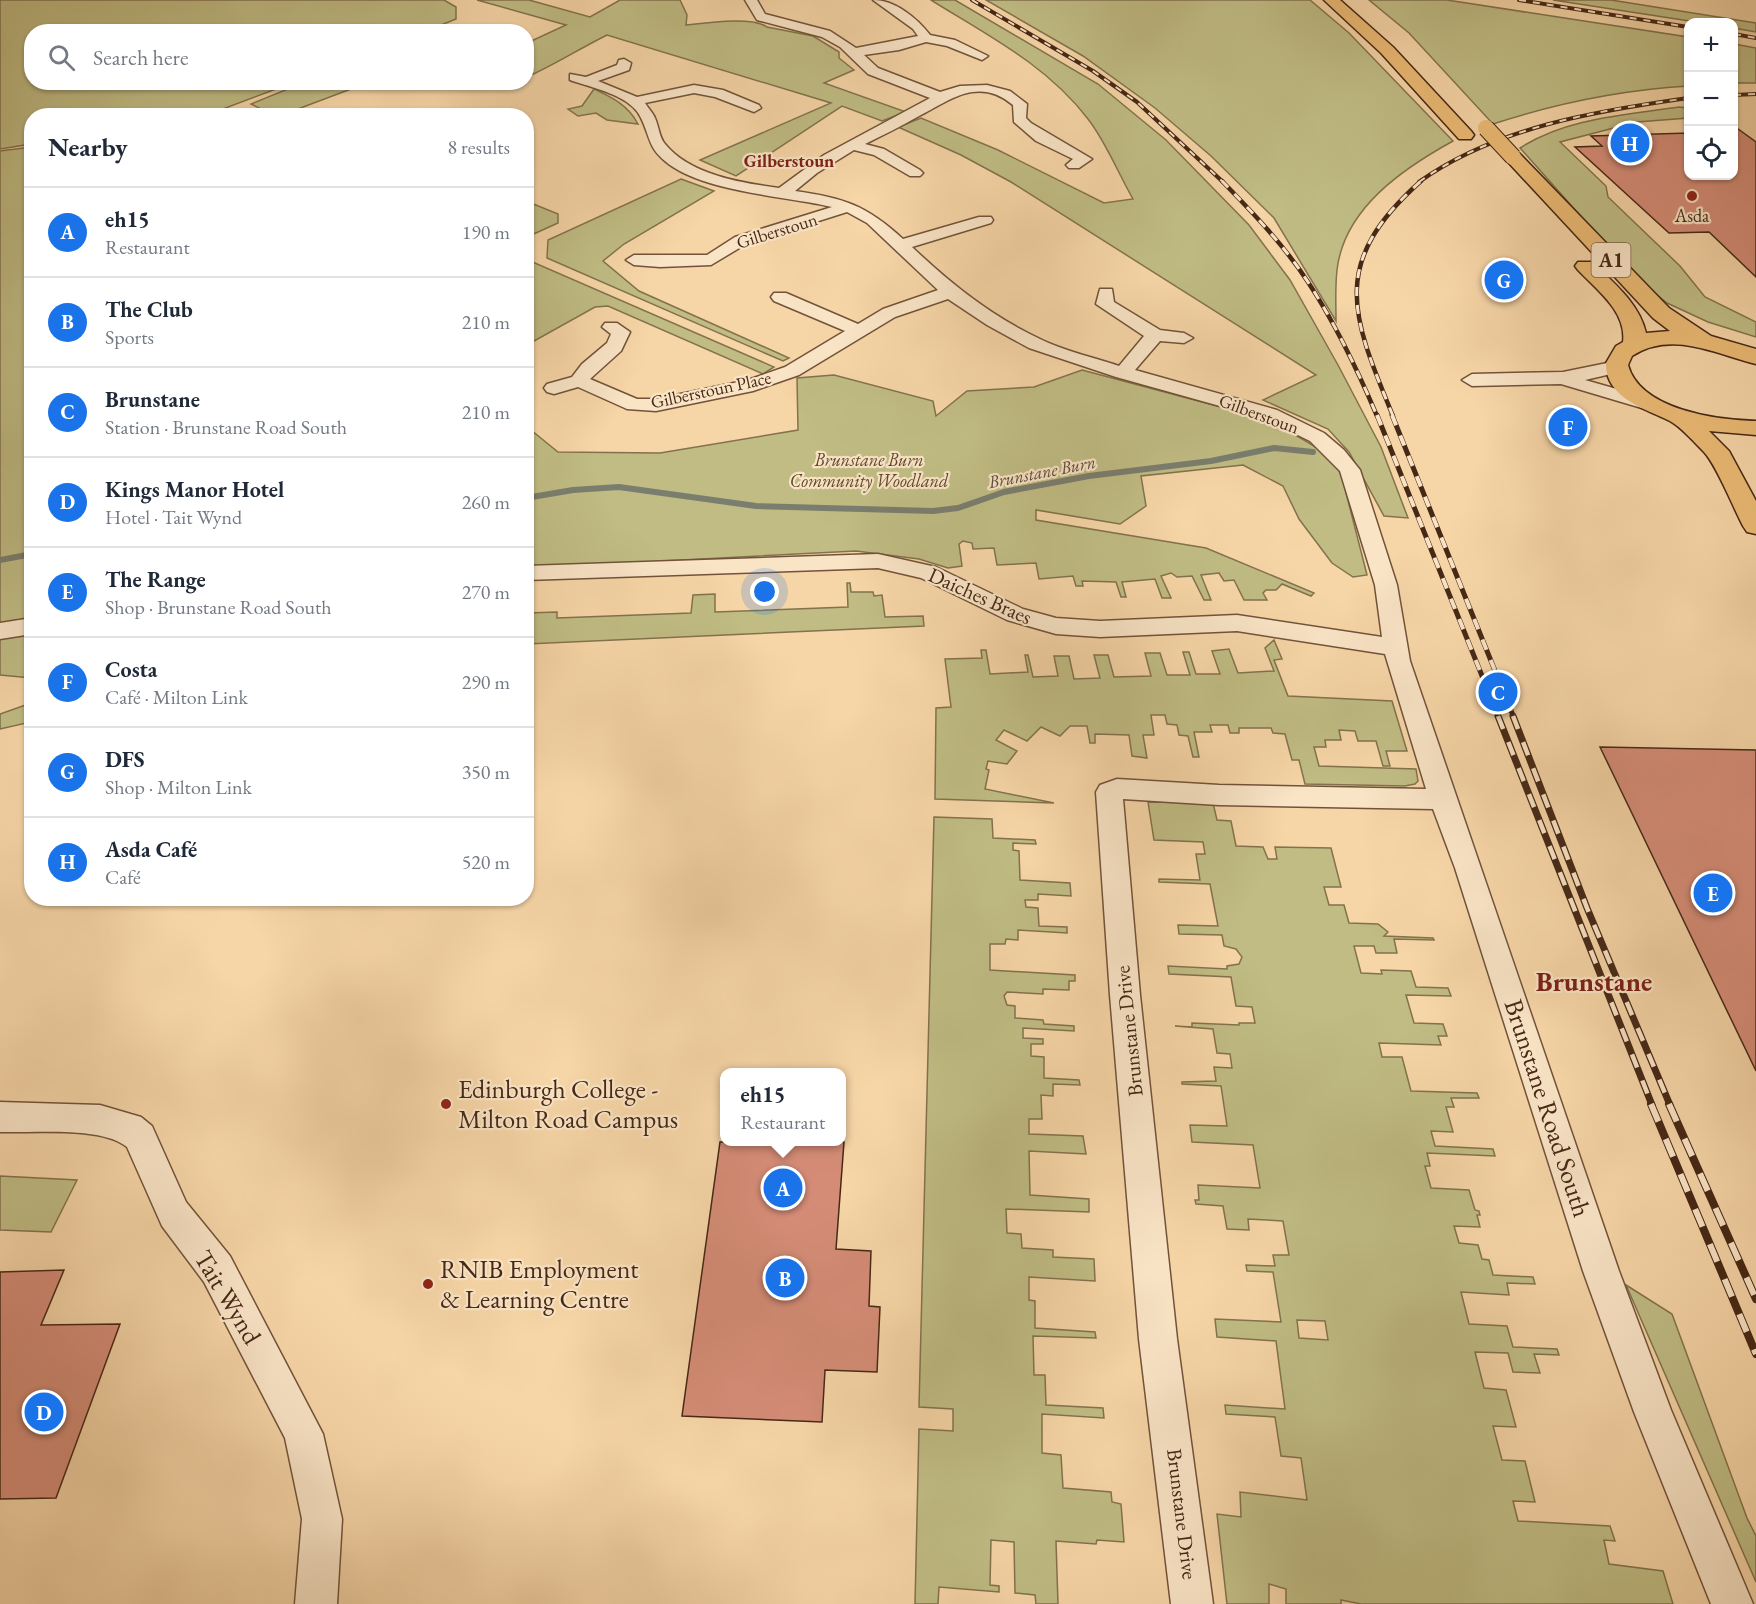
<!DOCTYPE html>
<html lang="en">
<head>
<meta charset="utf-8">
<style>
	:root { --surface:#fff; --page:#f6f6f7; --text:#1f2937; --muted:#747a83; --line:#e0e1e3; --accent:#1a73e8 }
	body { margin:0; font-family:"EB Garamond",serif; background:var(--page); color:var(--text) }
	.controls { position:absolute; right:18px; top:18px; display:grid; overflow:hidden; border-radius:12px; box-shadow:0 2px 4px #0004 }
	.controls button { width:54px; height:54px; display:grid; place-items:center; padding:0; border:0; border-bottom:2px solid var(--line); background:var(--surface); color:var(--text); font:30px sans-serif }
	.you { position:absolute; left:765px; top:592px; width:21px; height:21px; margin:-15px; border:4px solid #fff; border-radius:50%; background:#1a73e8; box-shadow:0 0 0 9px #1a73e833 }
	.badge { display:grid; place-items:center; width:39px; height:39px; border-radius:50%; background:var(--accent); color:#fff; font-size:20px; font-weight:700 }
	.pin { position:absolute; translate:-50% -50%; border:3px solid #fff; box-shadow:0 2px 6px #0006 }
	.popup { position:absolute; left:720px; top:1068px; width:126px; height:78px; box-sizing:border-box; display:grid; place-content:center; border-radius:12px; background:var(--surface); filter:drop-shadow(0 2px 4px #0005); font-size:20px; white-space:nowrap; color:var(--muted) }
	.popup b { font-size:22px; color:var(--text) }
	.popup::after { content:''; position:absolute; left:50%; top:100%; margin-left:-12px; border:12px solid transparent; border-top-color:var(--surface) }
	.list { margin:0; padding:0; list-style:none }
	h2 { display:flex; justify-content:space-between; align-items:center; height:78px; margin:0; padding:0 24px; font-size:26px }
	h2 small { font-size:20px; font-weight:400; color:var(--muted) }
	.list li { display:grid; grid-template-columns:39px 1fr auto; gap:18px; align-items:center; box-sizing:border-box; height:90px; padding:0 24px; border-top:2px solid var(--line) }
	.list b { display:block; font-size:22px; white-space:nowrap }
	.list p { margin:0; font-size:20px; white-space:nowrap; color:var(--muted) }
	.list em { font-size:20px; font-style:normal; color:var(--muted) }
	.icon { flex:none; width:33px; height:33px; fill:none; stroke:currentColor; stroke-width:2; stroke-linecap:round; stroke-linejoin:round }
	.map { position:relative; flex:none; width:1756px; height:1604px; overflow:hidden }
	.search { position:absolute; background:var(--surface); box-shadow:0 2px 4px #0004; left:24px; top:24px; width:510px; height:66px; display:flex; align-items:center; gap:15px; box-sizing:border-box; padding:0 21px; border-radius:24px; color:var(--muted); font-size:22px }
	.panel { position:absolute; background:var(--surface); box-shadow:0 2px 4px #0004; left:24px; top:108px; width:510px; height:798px; border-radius:24px }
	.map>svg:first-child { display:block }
	.green { fill:#c0bc84; stroke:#83724d; stroke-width:1.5; fill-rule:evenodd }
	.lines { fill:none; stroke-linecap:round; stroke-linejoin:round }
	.stream { stroke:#7a7e6f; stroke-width:6 }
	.building { fill:#d58c77; stroke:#462816; stroke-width:1.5 }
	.street-casing { stroke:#72533a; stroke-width:3 }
	.primary-casing { stroke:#462816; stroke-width:3 }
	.street { fill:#f9e4c6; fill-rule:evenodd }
	.primary { fill:#ebba74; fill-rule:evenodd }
	.rail-far4-casing { stroke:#462816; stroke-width:4 }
	.rail-far3-casing { stroke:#462816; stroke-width:4.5 }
	.rail-far2-casing { stroke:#462816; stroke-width:5 }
	.rail-far1-casing { stroke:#462816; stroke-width:7 }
	.rail-casing { stroke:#462816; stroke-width:8 }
	.rail-far4 { stroke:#f9e4c6; stroke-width:2; stroke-dasharray:7; stroke-linecap:butt }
	.rail-far3 { stroke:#f9e4c6; stroke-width:3; stroke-dasharray:9; stroke-linecap:butt }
	.rail-far2 { stroke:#f9e4c6; stroke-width:4; stroke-dasharray:11; stroke-linecap:butt }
	.rail-far1 { stroke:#f9e4c6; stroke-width:4.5; stroke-dasharray:14; stroke-linecap:butt }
	.rail { stroke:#f9e4c6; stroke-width:6; stroke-dasharray:19; stroke-linecap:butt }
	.primary-bridge-casing { stroke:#462816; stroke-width:18; stroke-linecap:butt }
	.primary-bridge { stroke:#ebba74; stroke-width:16 }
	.poi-dot { fill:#8f2418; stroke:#f9e4c6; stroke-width:2 }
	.labels { text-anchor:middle; stroke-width:4.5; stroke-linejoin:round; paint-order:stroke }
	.far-neighbourhood-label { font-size:18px; font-weight:bold; fill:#7a1f14; stroke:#f9e4c6 }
	.far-poi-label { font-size:18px; fill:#462816; stroke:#f9e4c6 }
	.far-street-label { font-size:18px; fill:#462816; stroke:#f9e4c6 }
	.far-park-label { font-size:18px; font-style:italic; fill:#5e462c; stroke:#f9e4c6 }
	.far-water-label { font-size:18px; font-style:italic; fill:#5c4c3b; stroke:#f9e4c6 }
	.shield { fill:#f9e4c6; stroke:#7c604b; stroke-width:1.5 }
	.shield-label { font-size:20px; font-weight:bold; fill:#462816 }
	.street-label { font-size:21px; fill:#462816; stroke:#f9e4c6 }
	.near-poi-label { font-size:26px; fill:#462816; stroke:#f9e4c6; text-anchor:start }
	.near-street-label { font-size:26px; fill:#462816; stroke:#f9e4c6 }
	.district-label { font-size:27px; font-weight:bold; fill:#7a1f14; stroke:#f9e4c6 }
</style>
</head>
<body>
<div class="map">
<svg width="1756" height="1604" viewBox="0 0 1756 1604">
	<rect width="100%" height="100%" fill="#f6d5a7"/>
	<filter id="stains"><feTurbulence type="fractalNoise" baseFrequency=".00333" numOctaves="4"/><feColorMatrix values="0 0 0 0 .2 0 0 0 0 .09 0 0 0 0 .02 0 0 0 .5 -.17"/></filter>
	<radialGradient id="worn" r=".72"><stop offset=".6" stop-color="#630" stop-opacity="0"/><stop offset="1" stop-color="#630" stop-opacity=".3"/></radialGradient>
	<g class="green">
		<polygon points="0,0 444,0 456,7 456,19 424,32 32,32 32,82 292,83 207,115 32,116 31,144 0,149"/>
		<path d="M477,0H529L590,17L620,0H680L687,15L686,25C705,23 752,16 767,27L813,36L839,52V58L854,70L824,83L906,112L882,121L842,106L736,176L700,160L831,103L607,35C579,49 554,65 527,77V43L566,25Z"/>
		<path d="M931,0H955L1098,84L1166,140L1249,225L1290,280L1338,365L1381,447L1408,518L1384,516L1349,452L1328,429L1263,400L1316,375L1011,182L961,155L898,127L921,118L998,150L1104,203L1133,199C1118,173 1106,142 1088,119C1047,65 987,35 931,0Z"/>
		<path d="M986,0H1310L1349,33L1453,141C1404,168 1344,208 1337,270C1335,287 1336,304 1336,321L1274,218L1211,156L1155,108L1083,56Z"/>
		<path d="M1369,0H1447L1688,37V86C1622,90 1557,103 1493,124L1409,33Z"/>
		<polygon points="1553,0 1611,0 1756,23 1756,32 1734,28 1734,22 1696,22"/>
		<polygon points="1734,44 1756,48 1756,83 1734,83"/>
		<polygon points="305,82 367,82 367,83 282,115 273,115 251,104"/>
		<path d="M594,89C613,98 628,105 638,124L607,120L596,113L578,116L568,109L582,106Z"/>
		<path d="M1679,107L1688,108V118L1637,122L1560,142L1606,186L1608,197L1680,266L1705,297L1756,322V337L1708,322L1667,303L1635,277L1520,148C1566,118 1625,115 1679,107Z"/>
		<polygon points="31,147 31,618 0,623 0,151"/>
		<polygon points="681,179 714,191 624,244 603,261 639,291 789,358 783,361 547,258 548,240"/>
		<polygon points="526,201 558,214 558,223 527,237"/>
		<polygon points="526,260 528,260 774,367 763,374 608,306 595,307 527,345"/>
		<polygon points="1082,370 1270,420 1324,452 1341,473 1367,575 1353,577 1332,563 1299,519 1283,486 1243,465 1141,476 1146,506 1120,524 1036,510 1036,520 1206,548 1314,593 1311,596 1282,584 1276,590 1266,590 1263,593 1267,600 1244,600 1234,580 1224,581 1219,573 1201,575 1211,600 1204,600 1192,576 1177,577 1171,573 1161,576 1171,598 1162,598 1155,579 1122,582 1126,597 1121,597 1116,582 1082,581 1083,586 1076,586 1073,576 1039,579 1036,563 997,565 994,548 973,549 972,543 963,541 959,544 962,566 948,568 919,559 856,551 527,568 526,426 558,452 660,453 798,430 797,378 834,375 933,401 936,416 967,391 1034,387"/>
		<polygon points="847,583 850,583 851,592 873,592 874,596 882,595 885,617 923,616 924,626 527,644 527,613 557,612 557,618 691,613 693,595 715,594 715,612 848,607"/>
		<polygon points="31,633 31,678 0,675 0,639"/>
		<polygon points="1274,640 1282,659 1274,660 1288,696 1392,701 1407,751 1386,751 1390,766 1383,766 1376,741 1358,741 1355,731 1339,730 1341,740 1325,740 1326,747 1314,747 1319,766 1416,769 1418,781 1415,784 1405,786 1305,784 1299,760 1292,760 1285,734 1273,733 1271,728 1239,728 1239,733 1230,733 1228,725 1210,725 1212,732 1194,732 1199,757 1193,757 1188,736 1179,735 1177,725 1167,724 1165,715 1151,715 1154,735 1143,735 1147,758 1132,756 1129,735 1095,734 1095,743 1090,743 1087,726 1070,726 1060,736 1041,727 1027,741 1004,730 996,740 1017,751 1007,764 988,761 986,769 989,770 985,789 1054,803 935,799 936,708 951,707 945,659 982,658 981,650 986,650 990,674 1028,672 1025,655 1028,655 1033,677 1058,676 1054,656 1069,656 1074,679 1100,678 1094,655 1108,655 1114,677 1151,676 1145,653 1160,653 1167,675 1190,675 1183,652 1189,652 1196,674 1220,674 1212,651 1229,649 1238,673 1274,671 1265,648"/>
		<polygon points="31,703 31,722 0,729 0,714"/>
		<path d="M1148,802L1213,803L1217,820L1231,821L1236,846L1263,847L1268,859H1277L1275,847L1331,848L1341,887H1324L1329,905H1344L1349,923L1378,924L1388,932L1384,936L1433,938L1434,940L1394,939L1397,953H1376L1374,946H1354L1361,973L1382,974L1381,970L1411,971L1416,987L1448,988L1451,996L1406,995L1414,1023L1443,1024L1447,1036H1438L1441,1045L1379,1043L1382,1057H1402L1411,1091L1477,1093L1479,1098H1451L1454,1107H1446L1453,1132L1431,1131L1435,1146L1493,1149L1495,1156L1427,1153L1430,1166H1425L1431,1188L1469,1190L1475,1210L1479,1211L1480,1215H1477L1480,1227L1454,1226L1459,1243L1478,1245L1482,1259L1489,1260L1493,1275L1533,1277L1535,1284L1507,1283L1509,1295L1461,1292L1469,1324L1507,1326L1513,1347L1557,1349L1559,1355L1534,1354L1540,1373L1513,1372L1508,1353L1475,1352L1484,1388L1506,1390L1516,1427L1493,1426L1502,1460L1525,1461L1535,1502L1513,1501L1518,1521L1610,1526L1615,1541L1604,1540L1609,1564L1663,1571L1673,1604H1361L1341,1600V1604H1286V1589L1269,1584V1604H1227L1217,1514L1241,1517L1240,1492L1307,1500L1301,1458L1281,1456L1275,1417L1226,1414L1225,1405L1285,1409L1276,1341L1217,1337L1215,1319L1281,1322L1273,1272L1247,1271L1246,1265L1275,1266L1273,1255H1289L1283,1221L1248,1219L1249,1230L1227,1229L1223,1206L1196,1204L1195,1200H1199L1198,1185L1260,1188L1253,1145L1192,1142L1190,1125L1227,1126L1221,1086L1182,1084V1082L1216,1081L1214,1067L1232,1068L1230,1054L1217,1053L1213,1029L1175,1026L1192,1027V1023L1239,1025V1023H1255L1252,1007L1236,1006L1231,977L1169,974L1168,966L1227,969V966L1239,964L1242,957L1236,949L1224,946L1222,935L1179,934L1178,925L1218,926L1210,884L1159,882V879L1200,880L1196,854H1205L1203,842L1154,840ZM1297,1320L1325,1321L1328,1340L1299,1338Z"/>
		<polygon points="934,817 992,819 993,838 1035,840 1036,844 1013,843 1013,850 1019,851 1020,880 1070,883 1071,896 1038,894 1038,900 1025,900 1026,907 1038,908 1039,926 1067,927 1067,933 1018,930 1018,940 1006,939 1005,944 990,944 990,970 1075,975 1075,981 1069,981 1069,990 1043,989 1043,994 1007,992 1004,996 1007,1005 1015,1006 1015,1018 1043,1020 1044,1024 1074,1026 1074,1031 1023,1028 1023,1038 1043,1039 1043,1044 1031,1044 1031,1056 1044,1057 1044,1078 1079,1080 1080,1085 1053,1084 1053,1096 1041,1095 1042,1119 1029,1119 1029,1134 1083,1136 1086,1154 1029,1151 1030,1195 1089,1199 1089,1212 1006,1209 1007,1233 1021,1234 1022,1248 1053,1250 1053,1257 1094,1259 1095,1281 1029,1277 1029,1300 1035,1301 1035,1328 1095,1332 1096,1338 1033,1336 1034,1375 1045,1375 1046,1405 1103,1408 1104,1418 1042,1414 1042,1453 1061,1455 1063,1488 1111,1492 1112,1502 1121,1504 1124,1542 1097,1540 1096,1544 1056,1541 1058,1604 1036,1604 1035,1595 1015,1593 1014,1542 991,1540 990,1585 999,1586 999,1592 939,1587 938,1604 915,1604 919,1429 953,1431 953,1409 919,1407"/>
		<polygon points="0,1176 77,1180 51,1232 0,1230"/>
		<polygon points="1626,1285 1672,1314 1747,1518 1756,1536 1756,1582"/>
	</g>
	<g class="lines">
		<g class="stream">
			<polyline points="526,498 573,490 619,487 756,506 933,511 958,508 1004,492 1089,476 1211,461 1274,448 1313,452"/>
			<polyline points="0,560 32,554"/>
		</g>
	</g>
	<g class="building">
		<polygon points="1734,126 1756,142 1756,277 1709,232 1669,233 1575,147 1602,146 1591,136 1689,133 1689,176 1734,176"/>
		<polygon points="1600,747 1756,750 1756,1071"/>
		<polygon points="720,1142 844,1142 836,1249 871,1251 869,1306 880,1307 877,1372 825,1370 822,1422 682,1416"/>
		<polygon points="64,1270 41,1325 120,1324 56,1498 0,1499 0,1272"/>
	</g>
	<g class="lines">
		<g class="street-casing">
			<g id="street">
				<path d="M745,0H757L765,14L830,31L856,48L918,36L913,29L873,0C895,0 917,18 930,35L955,40L988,56L982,60L947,46L926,42L899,50L864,55L878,68L940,92L960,86L987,85L1010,91L1027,104L1026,118L1031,123L1092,159L1079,168H1069L1066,165L1073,159L1036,141L1014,122L1013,105C979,76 950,100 919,116C902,126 883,135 865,144L884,149L920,170L923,173L920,176H910L874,155L854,150L817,173L795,191C844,198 866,205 903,239L979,217H991L993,220L991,223L912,247C951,284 991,316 1040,339C1064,351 1093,357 1119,366L1144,336L1096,304L1100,289H1112L1114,302L1160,330L1184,333L1193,338L1184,343L1160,341L1135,370L1277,410L1324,433L1344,450L1360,470L1397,585L1410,661L1619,1271L1671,1410L1753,1604H1711L1634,1412L1583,1271L1455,868L1433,809L1219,805L1123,799L1140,995L1177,1339L1213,1604H1171L1139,1339L1110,995L1096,792L1100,785L1117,779L1219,785L1426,789L1385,654L1237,631L1100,637L1056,634L1007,620L921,578L878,568L526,580V566L878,554L936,567L1023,609L1056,618L1100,621L1237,615L1382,637L1375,585L1340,471L1310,441L1263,418L1116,377L1029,348L987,325L948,299L895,317L799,375L753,391L656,411L627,409L578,387L554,394L547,392L544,388L547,384L572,377L582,364L607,343L611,334L602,327L605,323H617L630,332L621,351L590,379L637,399H656L748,380L785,367L845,331L774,301L771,297L774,293H786L858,324L883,309L938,290L867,223L847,212L746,244L711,265L660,267L634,265L626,260L634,255H707L735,237L832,207C786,196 701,192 665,161C648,147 650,136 641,118C631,95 592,88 570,80V74L586,77L617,65L619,60L624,59L631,63L629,70L598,81L637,97L694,85L723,90L759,105L761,108L754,112L715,97L694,93L645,103C648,108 653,113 655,118C659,127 659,137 665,144C690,175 742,183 779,188L824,155L930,98L868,74L840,47L822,37L757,20Z"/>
				<polygon points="1617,361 1626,367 1624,371 1585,380 1659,401 1662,405 1659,409 1645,409 1561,384 1472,386 1462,380 1472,374 1563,372"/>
				<polygon points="32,618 32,634 0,639 0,623"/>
				<path d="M0,1102L100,1105L141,1117L152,1126L186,1202L230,1256L323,1434L342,1519L337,1604H295L302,1519L285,1438L204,1282L162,1226L127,1147C102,1126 33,1133 0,1132Z"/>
			</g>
		</g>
		<g class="primary-casing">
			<g id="primary">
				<polygon points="1324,0 1340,0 1393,47 1471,131 1474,135 1471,139 1459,139 1381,53"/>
				<path d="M1513,152L1519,153L1669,308L1711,336L1756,349V364C1715,354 1672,330 1632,356L1628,365C1640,410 1717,420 1756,421V435L1709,431L1729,451L1756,501V534L1747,532L1743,526C1733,507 1717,466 1704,452C1695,443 1681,427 1670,421C1646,409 1605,398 1606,363L1616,346L1623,342C1627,312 1597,290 1578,270L1575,266L1578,262H1592C1614,283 1639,303 1646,333L1670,331L1653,318L1507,161L1504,157L1507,153Z"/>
			</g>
		</g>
		<use href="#street" class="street"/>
		<use href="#primary" class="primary"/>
		<g class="rail-far4-casing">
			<g id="rail-far4">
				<polyline points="972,0 1093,71 1137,102 1223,182"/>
				<polyline points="1519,0 1688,27"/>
				<polyline points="1734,34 1756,38"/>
				<polyline points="1734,95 1756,94"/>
				<path d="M1419,182C1496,127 1596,111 1688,98"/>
			</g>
		</g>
		<g class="rail-far3-casing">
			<g id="rail-far3">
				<path d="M1222,181C1252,212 1284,245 1308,282C1335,323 1358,371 1377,416"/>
				<path d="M1393,416C1351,314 1329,263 1421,181"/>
			</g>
		</g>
		<g class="rail-far2-casing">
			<g id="rail-far2">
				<polyline points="1377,415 1499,718"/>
				<polyline points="1392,415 1514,718"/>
			</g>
		</g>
		<g class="rail-far1-casing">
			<g id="rail-far1">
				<polyline points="1498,716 1652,1105"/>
				<polyline points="1513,716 1587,908 1670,1105"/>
			</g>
		</g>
		<g class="rail-casing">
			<g id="rail">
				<polyline points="1651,1104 1756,1354"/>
				<polyline points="1669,1104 1756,1299"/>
			</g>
		</g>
		<use href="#rail-far4" class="rail-far4"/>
		<use href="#rail-far3" class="rail-far3"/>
		<use href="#rail-far2" class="rail-far2"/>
		<use href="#rail-far1" class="rail-far1"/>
		<use href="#rail" class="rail"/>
		<g class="primary-bridge-casing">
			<polyline id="primary-bridge" points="1486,128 1513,157"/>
		</g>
		<use href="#primary-bridge" class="primary-bridge"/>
	</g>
	<g class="poi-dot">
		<circle cx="1692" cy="196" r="6"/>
		<circle cx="446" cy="1104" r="6"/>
		<circle cx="428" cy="1284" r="6"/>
	</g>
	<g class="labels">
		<g class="far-neighbourhood-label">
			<text x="789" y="167">Gilberstoun</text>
		</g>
		<g class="far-poi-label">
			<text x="1692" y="222">Asda</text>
		</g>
		<g class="far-street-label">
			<text transform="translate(777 231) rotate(-17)" y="6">Gilberstoun</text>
			<text transform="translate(711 390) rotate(-12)" y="6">Gilberstoun Place</text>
			<text transform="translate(1259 414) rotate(20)" y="6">Gilberstoun</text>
		</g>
		<g class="far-park-label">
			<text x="869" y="466">Brunstane Burn<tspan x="869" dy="21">Community Woodland</tspan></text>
		</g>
		<g class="far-water-label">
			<text transform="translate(1042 472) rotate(-11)" y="6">Brunstane Burn</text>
		</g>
		<rect class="shield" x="1591.5" y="243" width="39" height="34" rx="4.5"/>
		<g class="shield-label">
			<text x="1611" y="267">A1</text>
		</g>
		<g class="street-label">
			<text transform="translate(980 596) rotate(24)" y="7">Daiches Braes</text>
			<text transform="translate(1129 1031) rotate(-96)" y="7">Brunstane Drive</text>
			<text transform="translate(1182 1514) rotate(83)" y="7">Brunstane Drive</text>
		</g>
		<g class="near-poi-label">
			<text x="458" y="1098">Edinburgh College -<tspan x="458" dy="30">Milton Road Campus</tspan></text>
			<text x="440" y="1278">RNIB Employment<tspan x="440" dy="30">&amp; Learning Centre</tspan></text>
		</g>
		<g class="near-street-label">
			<text transform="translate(1548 1108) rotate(72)" y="9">Brunstane Road South</text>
			<text transform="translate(228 1297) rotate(59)" y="9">Tait Wynd</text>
		</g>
		<g class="district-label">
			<text x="1594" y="991">Brunstane</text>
		</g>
	</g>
	<rect width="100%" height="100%" filter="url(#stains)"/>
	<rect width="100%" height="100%" fill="url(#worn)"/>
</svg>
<div class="controls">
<button>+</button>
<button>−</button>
<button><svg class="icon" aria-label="locate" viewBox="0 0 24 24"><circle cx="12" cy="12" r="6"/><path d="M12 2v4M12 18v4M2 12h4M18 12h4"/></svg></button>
</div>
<div class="you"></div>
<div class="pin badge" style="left:783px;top:1188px">A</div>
<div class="popup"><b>eh15</b>Restaurant</div>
<div class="pin badge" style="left:785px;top:1278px">B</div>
<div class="pin badge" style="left:1498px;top:692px">C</div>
<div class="pin badge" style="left:44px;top:1412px">D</div>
<div class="pin badge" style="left:1713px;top:893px">E</div>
<div class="pin badge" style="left:1568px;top:427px">F</div>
<div class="pin badge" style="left:1504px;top:280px">G</div>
<div class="pin badge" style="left:1630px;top:143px">H</div>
<div class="search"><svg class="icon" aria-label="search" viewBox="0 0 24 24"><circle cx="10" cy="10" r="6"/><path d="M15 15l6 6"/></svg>Search here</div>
<section class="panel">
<h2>Nearby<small>8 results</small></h2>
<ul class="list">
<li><span class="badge">A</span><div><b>eh15</b><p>Restaurant</p></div><em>190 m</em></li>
<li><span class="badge">B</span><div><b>The Club</b><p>Sports</p></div><em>210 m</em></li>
<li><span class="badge">C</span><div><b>Brunstane</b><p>Station · Brunstane Road South</p></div><em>210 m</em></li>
<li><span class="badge">D</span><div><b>Kings Manor Hotel</b><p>Hotel · Tait Wynd</p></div><em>260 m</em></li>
<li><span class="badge">E</span><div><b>The Range</b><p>Shop · Brunstane Road South</p></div><em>270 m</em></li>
<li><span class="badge">F</span><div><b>Costa</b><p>Café · Milton Link</p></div><em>290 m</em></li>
<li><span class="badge">G</span><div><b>DFS</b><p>Shop · Milton Link</p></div><em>350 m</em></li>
<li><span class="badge">H</span><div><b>Asda Café</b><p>Café</p></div><em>520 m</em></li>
</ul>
</section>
</div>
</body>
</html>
